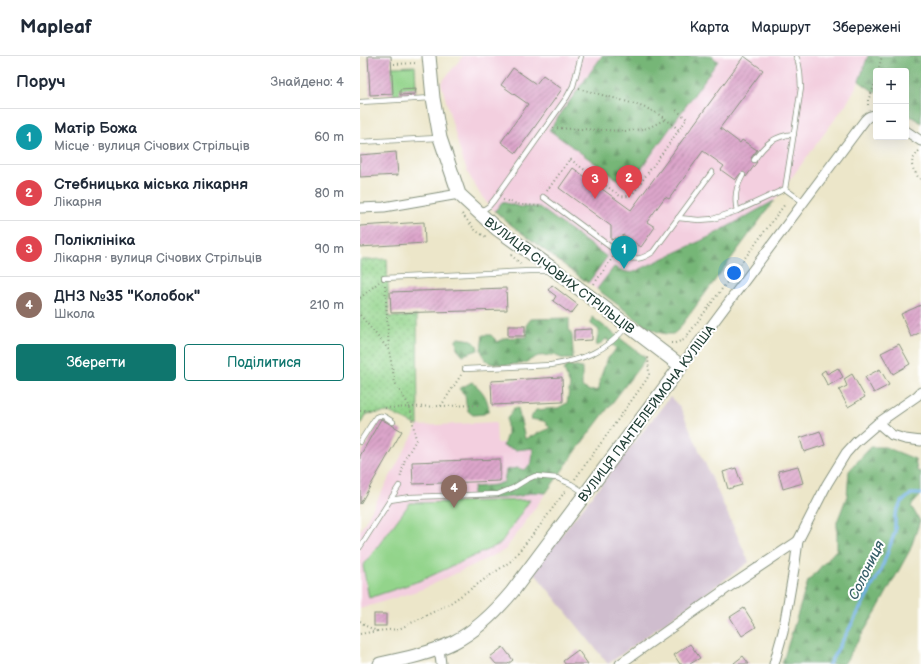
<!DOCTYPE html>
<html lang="uk">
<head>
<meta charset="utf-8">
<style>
	:root { --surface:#fff; --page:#f6f6f7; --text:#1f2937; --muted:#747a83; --line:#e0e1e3; --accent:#0f766e }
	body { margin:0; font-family:"Balsamiq Sans",sans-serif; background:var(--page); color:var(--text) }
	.controls { position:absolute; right:12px; top:12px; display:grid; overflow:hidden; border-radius:4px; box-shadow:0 4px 16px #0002 }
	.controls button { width:36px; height:36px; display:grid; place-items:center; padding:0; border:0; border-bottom:1px solid var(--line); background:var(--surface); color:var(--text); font:20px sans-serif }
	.you { position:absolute; left:374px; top:217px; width:14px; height:14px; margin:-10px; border:3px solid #fff; border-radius:50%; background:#1a73e8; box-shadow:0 0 0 6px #1a73e833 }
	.badge { display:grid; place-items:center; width:26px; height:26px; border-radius:50%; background:var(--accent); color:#fff; font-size:13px; font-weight:700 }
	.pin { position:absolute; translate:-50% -33px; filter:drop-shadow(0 1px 2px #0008) }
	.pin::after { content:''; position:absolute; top:21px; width:14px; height:12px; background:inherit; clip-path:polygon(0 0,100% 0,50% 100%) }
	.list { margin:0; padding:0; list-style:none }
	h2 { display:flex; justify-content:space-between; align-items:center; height:52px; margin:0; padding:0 16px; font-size:17px }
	h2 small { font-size:13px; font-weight:400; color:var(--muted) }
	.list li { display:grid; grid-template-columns:26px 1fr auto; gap:12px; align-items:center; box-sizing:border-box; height:56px; padding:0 16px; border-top:1px solid var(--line) }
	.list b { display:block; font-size:15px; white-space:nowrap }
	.list p { margin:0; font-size:13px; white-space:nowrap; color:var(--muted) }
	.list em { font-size:13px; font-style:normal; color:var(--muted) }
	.actions { display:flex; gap:8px; padding:12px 16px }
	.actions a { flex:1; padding:9px 0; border:1px solid var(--accent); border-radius:4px; text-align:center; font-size:14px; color:var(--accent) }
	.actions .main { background:var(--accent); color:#fff }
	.map { position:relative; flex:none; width:561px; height:608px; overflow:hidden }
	header { display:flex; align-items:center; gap:24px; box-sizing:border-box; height:56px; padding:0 20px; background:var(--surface); border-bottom:1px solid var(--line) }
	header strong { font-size:19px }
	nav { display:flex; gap:22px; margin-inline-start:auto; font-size:14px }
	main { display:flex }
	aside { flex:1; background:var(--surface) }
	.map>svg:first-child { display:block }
	.built { fill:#f3cfdf }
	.industrial { fill:#cfbdce }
	.grass { fill:url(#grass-dots); stroke:#598860 }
	.forest { fill:url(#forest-firs); stroke:#4a7a56 }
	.park { fill:#93d48b; stroke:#598860 }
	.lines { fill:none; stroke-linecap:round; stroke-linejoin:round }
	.stream { stroke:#72b1e5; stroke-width:3.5 }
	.building { fill:url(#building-hatch) }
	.lane-casing { stroke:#86927e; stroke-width:6 }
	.street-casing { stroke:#86927e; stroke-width:11 }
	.secondary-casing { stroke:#86927e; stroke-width:15 }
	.path { stroke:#86927e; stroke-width:2; stroke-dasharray:1 3; stroke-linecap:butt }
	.lane { stroke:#fff; stroke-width:4.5 }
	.street { stroke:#fff; stroke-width:9 }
	.secondary { stroke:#fff; stroke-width:13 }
	.labels { text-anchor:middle; stroke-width:4; stroke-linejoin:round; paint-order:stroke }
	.street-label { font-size:13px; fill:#1f3d34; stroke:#fff }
	.water-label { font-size:14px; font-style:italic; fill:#386069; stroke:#fff }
</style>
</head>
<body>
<header>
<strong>Mapleaf</strong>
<nav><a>Карта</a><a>Маршрут</a><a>Збережені</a></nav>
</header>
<main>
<aside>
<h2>Поруч<small>Знайдено: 4</small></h2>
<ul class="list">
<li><span class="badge" style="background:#0f9aa8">1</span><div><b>Матір Божа</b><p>Місце · вулиця Січових Стрільців</p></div><em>60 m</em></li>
<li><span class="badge" style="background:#e0444e">2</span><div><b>Стебницька міська лікарня</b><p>Лікарня</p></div><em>80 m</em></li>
<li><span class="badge" style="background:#e0444e">3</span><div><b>Поліклініка</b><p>Лікарня · вулиця Січових Стрільців</p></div><em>90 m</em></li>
<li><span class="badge" style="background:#8d6e63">4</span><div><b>ДНЗ №35 &quot;Колобок&quot;</b><p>Школа</p></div><em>210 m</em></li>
</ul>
<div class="actions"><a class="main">Зберегти</a><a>Поділитися</a></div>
</aside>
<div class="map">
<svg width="561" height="608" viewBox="0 0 561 608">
	<defs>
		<pattern id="grass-dots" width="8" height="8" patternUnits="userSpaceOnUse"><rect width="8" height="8" fill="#93d48b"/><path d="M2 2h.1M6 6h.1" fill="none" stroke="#77ad72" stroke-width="1.8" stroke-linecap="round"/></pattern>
		<pattern id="forest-firs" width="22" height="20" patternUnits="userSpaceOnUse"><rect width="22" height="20" fill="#76b677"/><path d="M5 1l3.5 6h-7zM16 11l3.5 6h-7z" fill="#609562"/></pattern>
		<pattern id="building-hatch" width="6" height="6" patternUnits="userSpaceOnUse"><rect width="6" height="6" fill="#dca5ca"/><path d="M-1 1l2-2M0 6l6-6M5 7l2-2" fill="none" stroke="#b288a5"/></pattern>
	</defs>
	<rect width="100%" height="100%" fill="#fff"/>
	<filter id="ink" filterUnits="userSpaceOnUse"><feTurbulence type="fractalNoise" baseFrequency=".025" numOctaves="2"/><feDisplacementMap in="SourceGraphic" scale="8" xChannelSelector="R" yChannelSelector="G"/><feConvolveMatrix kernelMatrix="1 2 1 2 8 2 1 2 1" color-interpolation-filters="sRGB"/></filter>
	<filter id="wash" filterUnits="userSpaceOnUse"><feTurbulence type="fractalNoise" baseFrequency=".012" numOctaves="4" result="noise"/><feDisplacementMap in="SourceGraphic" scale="16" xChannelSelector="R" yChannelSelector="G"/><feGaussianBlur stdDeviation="0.9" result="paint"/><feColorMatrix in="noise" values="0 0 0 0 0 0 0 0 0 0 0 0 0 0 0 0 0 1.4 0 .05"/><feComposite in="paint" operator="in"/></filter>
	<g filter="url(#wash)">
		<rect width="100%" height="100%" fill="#ece6c9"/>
		<g class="built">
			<polygon points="103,0 508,0 508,1 499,25 487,47 318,274 313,278 306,278 298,276 287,271 185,195 146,165 130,151 120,138 109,119 102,102 81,27"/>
			<polygon points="136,366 137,387 224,384 145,494 63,533 0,553 0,475 58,370"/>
		</g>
		<polygon class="industrial" points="310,341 320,351 389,506 248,608 173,515"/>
		<polygon class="grass" points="27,203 29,261 57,260 58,370 29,356 7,358 0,369 0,204"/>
		<g class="forest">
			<polygon points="242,0 351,0 358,5 268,131 189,74"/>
			<polygon points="508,0 561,0 561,67 546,57 546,15 516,15 516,37 499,25"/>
			<path d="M414,145L318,274L313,278H306L298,276L287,271L237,233L254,211C260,213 267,218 274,216L349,181Z"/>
			<polygon points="142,146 161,151 179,151 247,201 228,227 146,165 135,155"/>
			<polygon points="232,261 286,302 224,384 186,437 172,436 161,440 144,442 111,443 114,431 135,429 144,426 146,414 157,412 165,414 172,406 173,392 156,394 143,390 147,378 147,363 154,352 158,352 165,383 190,372 184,365 170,363 176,354 198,352 207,347 210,329 204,314 208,309 222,312 222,331 230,335 239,334 240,323 245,309 248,302 253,297 256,292 246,283 239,289 236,290 239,274 231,268"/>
			<polygon points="209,262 209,273 212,280 213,297 212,303 204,303 194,299 178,300 164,307 147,309 130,307 125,303 121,294 123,279 131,279 138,286 144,282 167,281 167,268 171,263"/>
			<polygon points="99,282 112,284 117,289 118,294 103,299 97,292 96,284"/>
			<path d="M112,326C122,334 127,340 129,354L124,358L113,359L108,355L106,347L105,339L99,333Z"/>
			<polygon points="511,391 525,391 555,403 557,415 561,416 561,439 551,450 560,465 550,494 517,554 484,608 422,608 448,525 477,493 477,466 487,440 489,415 497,406"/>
		</g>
		<g class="park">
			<polygon points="55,10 56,32 55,38 36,39 33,38 32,11"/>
			<polygon points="170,444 140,488 62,524 9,542 3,510 50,447"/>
		</g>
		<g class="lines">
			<polyline class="stream" points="469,608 488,575 521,514 535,476 535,459 541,447 551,438 561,438"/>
		</g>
		<g id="blocks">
			<g class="building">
				<polygon points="8,0 31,0 33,38 10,39"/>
				<polygon points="384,0 403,14 360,72 380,87 382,84 397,94 391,102 397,106 386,121 381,117 375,124 361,114 364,110 343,95 309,143 305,141 287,166 295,171 281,191 264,179 251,184 251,170 199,132 213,112 271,154"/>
				<polygon points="153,12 176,28 183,19 202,33 156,97 141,86 168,48 141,29"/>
				<polygon points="56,32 55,38 40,39 40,33"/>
				<polygon points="36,96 38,119 0,121 0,99"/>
				<polygon points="64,166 65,187 0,191 0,170"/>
				<polygon points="192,229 218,249 211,258 193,245 196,240 188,234"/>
				<polygon points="146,232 147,254 31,257 30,236"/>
				<polygon points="561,249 561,276 551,281 541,258"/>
				<rect x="148" y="270" width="17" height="10"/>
				<polygon points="232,273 232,284 214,285 214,274"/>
				<polygon points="539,288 550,308 533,318 521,297"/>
				<polygon points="478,312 483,321 468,330 461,317 465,314 467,318"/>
				<polygon points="520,313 529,329 514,337 505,321"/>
				<polygon points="492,318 505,341 488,351 479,334 487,330 484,323"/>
				<polygon points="202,321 203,346 132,349 131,325"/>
				<polygon points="21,363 42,375 0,448 0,400"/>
				<polygon points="460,375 465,389 444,396 440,382"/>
				<polygon points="140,403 140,425 53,428 52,406"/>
				<polygon points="438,410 443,427 423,433 418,415"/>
				<polygon points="376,412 382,429 368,433 363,416"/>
				<polygon points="384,552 396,571 382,580 370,561"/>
				<rect x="14" y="558" width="12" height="12"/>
				<polygon points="330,588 340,602 330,608 320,608 314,599"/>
				<polygon points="143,591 153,604 148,608 136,608 130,601"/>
				<polygon points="218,594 228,608 205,608 203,605"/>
				<polygon points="383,600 389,608 374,608 374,607"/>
			</g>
		</g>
	</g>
	<g filter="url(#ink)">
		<use href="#blocks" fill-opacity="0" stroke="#86927e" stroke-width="1"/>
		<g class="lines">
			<g class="lane-casing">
				<g id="lane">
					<path d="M436,0C441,10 440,20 441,32L425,133L443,146"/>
					<polyline points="0,46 72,42"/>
					<polyline points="0,86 78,82"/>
					<path d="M394,104C405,88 414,80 434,78"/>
					<path d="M183,141L264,201C278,204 282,203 293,196L352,116"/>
					<path d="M377,155C374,142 376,130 383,119"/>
					<polyline points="120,156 129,150 134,144 207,41 213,30 221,0"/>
					<polyline points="318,162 339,164 353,163 377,155 425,133"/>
					<polyline points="24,222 170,215 190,215"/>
					<path d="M105,313L191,309C222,304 247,295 267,270"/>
					<path d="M0,386L16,361C22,357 28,363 33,366"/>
					<polyline points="30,444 50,441 138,438 153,432 166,424 175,420 197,422 211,428 225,437"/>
					<polyline points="0,491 39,430"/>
				</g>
			</g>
			<g class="street-casing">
				<g id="street">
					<polyline points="546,75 561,85"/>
					<polyline points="0,152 24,151 99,138"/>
					<path d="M321,310L505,64C508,60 511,59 516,59"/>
					<polyline points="518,367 532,379 545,383 561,385"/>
					<polyline points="79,592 81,608"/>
					<polyline points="260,608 366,533 438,485"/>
					<polyline points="414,608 423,576 435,507 438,485 467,428 486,397 496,386 518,367 557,340 561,336"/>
				</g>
			</g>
			<g class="secondary-casing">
				<path id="secondary" d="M20,608C44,603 72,597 94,586C116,575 137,554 152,536L321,310L196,215L137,173L101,140L99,138L80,82L73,42L69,0"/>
			</g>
			<g class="path">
				<polyline points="34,8 57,7"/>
				<polyline points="518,15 522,0"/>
				<path d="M219,32C242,40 266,44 288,53C300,58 310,66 319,74"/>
				<polyline points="508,49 508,44 513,33 516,22"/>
				<polyline points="193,72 268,75 288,72 306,63"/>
				<path d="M559,95C553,102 549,107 555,116C557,119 558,122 561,124"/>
				<path d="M187,135L210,103L260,140C266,141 270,140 274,136L327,63L314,52"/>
				<polyline points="143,144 161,149 180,150 182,149"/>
				<polyline points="102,158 116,175 128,182"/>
				<polyline points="258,182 259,188"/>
				<polyline points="151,199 161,208"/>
				<polyline points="234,228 253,201"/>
				<polyline points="25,229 29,293"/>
				<polyline points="0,242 19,226"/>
				<polyline points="0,259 29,294 35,327 50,351 56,384 45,403 40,423"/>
				<polyline points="311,287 315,287 324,284 425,148"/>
				<polyline points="81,350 101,319"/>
				<polyline points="25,352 81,350 120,349"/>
				<polyline points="0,355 15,353"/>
				<polyline points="215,423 287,323 289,318 288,299"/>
				<polyline points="0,565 6,570 17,575 39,573 89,548 151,505 179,471 206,434"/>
				<polyline points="0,578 17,575"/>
			</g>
			<use href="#lane" class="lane"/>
			<use href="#street" class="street"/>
			<use href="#secondary" class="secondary"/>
		</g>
	</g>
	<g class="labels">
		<g class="street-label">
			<text transform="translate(200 219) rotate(37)" y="5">ВУЛИЦЯ СІЧОВИХ СТРІЛЬЦІВ</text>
			<text transform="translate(286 357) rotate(-53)" y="5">ВУЛИЦЯ ПАНТЕЛЕЙМОНА КУЛІША</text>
		</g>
		<g class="water-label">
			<text transform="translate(506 514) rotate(-64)" y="5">Солониця</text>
		</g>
	</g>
</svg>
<div class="controls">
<button>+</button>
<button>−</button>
</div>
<div class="you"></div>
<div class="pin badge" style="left:264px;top:213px;background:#0f9aa8">1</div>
<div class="pin badge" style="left:269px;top:142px;background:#e0444e">2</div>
<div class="pin badge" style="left:235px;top:143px;background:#e0444e">3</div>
<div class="pin badge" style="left:94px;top:452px;background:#8d6e63">4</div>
</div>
</main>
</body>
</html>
